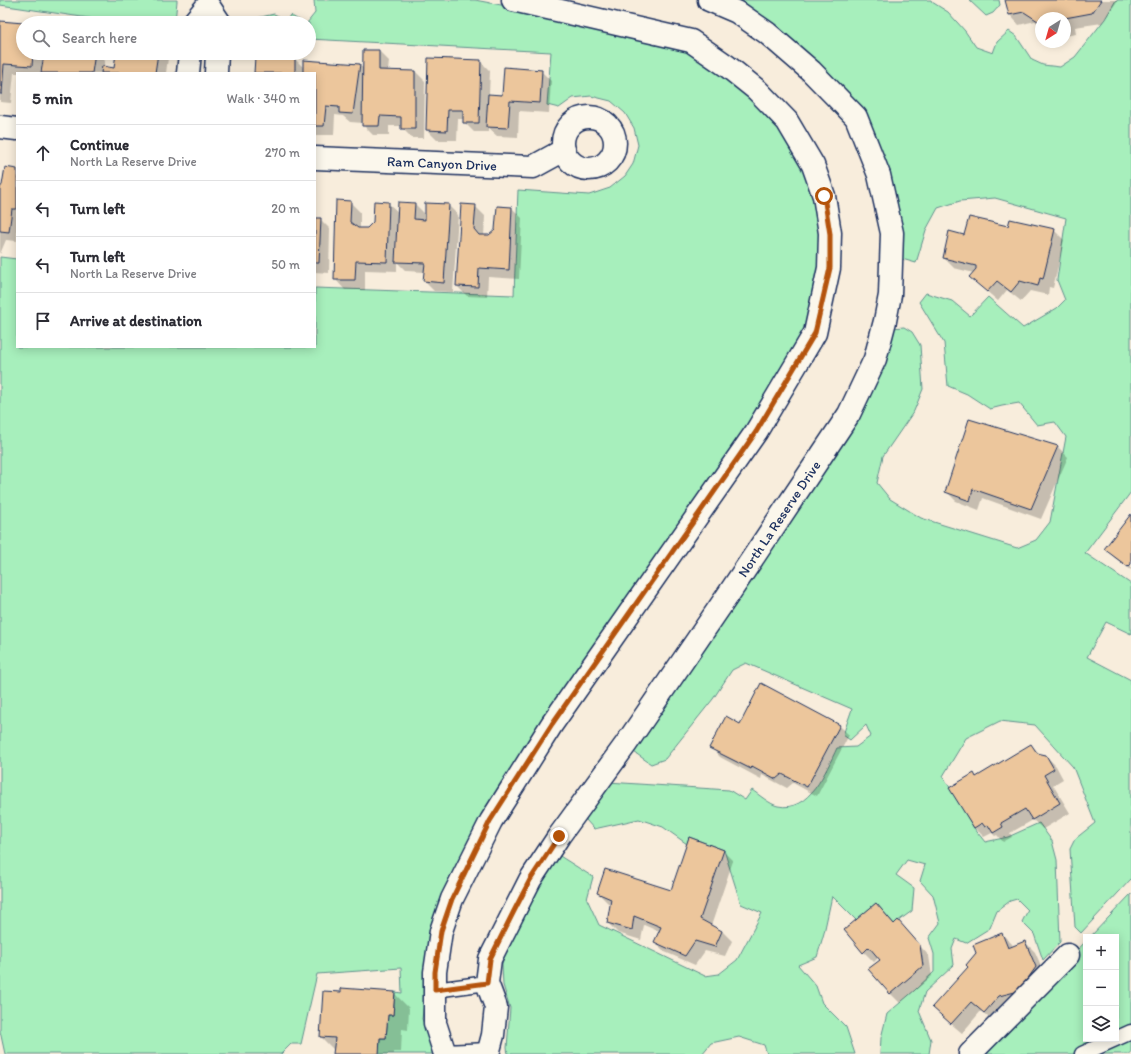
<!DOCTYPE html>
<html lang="en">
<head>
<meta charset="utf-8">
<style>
	:root { --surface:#fff; --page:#f7f7f7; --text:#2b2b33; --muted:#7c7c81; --line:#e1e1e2 }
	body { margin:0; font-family:Itim,sans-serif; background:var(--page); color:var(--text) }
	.controls { position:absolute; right:12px; bottom:12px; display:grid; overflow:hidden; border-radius:0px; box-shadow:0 2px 10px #0003 }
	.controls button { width:36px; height:36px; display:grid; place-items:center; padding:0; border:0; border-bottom:1px solid var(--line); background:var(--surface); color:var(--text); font:20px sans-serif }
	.compass { position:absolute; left:1035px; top:12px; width:36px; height:36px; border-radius:50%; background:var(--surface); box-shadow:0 2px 10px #0003; rotate:217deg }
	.stop { position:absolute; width:12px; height:12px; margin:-9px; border:3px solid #b45309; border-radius:50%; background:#fff }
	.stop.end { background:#b45309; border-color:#fff; box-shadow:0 1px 4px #0008 }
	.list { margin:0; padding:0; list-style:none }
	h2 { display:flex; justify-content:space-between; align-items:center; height:52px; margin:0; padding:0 16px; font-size:17px }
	h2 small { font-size:13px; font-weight:400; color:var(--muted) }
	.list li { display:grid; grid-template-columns:26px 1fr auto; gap:12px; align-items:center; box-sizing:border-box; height:56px; padding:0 16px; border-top:1px solid var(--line) }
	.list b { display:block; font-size:15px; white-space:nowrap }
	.list p { margin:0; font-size:13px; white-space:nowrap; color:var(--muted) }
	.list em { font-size:13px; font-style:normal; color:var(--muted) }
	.icon { flex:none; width:22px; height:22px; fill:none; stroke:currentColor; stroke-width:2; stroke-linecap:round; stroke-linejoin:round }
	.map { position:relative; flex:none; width:1131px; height:1054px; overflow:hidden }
	.search { position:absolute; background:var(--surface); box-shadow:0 2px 10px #0003; left:16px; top:16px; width:300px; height:44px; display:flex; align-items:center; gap:10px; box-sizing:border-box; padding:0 14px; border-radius:22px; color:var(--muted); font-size:15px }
	.panel { position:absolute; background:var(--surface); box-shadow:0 2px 10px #0003; left:16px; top:72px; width:300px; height:276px; border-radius:0px }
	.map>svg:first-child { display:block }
	.green { fill:#a7efbc; stroke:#618f8d }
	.shadow { fill:#0003 }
	.building { fill:#ecc69c; stroke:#1b2f5e }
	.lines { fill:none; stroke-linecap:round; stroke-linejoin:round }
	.lane-casing { stroke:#1b2f5e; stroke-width:17 }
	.street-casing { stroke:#1b2f5e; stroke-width:25 }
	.secondary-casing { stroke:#1b2f5e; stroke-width:25 }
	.lane { stroke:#fbf7ec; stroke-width:14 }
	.street { stroke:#fbf7ec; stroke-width:22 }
	.secondary { stroke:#fbf7ec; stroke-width:22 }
	.route { stroke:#b45309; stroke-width:5 }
	.labels { text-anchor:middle; stroke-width:4; stroke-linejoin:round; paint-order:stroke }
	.street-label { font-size:14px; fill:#1b2f5e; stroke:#fbf7ec }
</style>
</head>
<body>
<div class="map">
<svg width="1131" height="1054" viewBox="0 0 1131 1054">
	<rect width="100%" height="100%" fill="#f8eddc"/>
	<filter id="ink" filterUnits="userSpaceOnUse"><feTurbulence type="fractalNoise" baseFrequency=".025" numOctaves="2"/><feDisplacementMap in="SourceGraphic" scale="8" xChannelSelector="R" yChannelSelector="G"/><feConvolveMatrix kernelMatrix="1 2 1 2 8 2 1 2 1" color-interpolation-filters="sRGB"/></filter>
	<g filter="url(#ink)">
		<g class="green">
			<polygon points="0,0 177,0 177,1 175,22 173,23 123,23 0,5"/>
			<polygon points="314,0 475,0 579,20 664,41 706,61 786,128 814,178 825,232 818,288 802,348 684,523 432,938 422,1019 437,1054 379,1054 380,1038 386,1038 388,1015 393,1015 395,992 402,993 401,968 317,974 301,1044 291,1044 281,1054 5,1054 0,1031 0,257 17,259 17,347 315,347 315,288 514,295 518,190 589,195 610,188 625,176 633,164 638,145 634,128 625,113 611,101 591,96 573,98 559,108 547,105 551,52 309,39 309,23 307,23 315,13"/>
			<path d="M730,0H931L932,2L948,12L965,31L976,47L993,53L997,42L1009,31L1016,36L1032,60L1043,65L1060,67L1075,57L1105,19L1116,0H1131V492L1085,553L1131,584V634L1106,622L1087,657L1131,680V879L1081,933L1075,927L1070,849L1075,839L1095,823L1073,767L1035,725L1000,721L966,738L943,776L974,828L985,842L1008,837L1039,823L1052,841L1057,860L1060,942L1043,960L1034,934L1022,922L1028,910L1017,899L1010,901L997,911L990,928L966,943L956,939L952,949L954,965L925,992L919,1011L931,1040L929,1054H880L881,1038L887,1014L915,990L934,972V954L929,938L940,923L933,895L920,881L925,865L907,860L896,875L914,888L912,911L894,924L876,903L856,920L832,896L824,933L817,957L798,965L816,986L822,1003L846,1027L855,1054H767L764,1045L739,1037L711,1043L702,1054H508L507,1048L510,1008L503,985L502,964L508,942L555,853L593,877L587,899L599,925L705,976L719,974L737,960L762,913L741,904L724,850L689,837L687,844L663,827L639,819L594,829L586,820L587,809L608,782L729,790L745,800L752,790C758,794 771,805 778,806C809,813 826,771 837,748L856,747L871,736L866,725L850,740L843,735L852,709L746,663L732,670L713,699L665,759L651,764L631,750L892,328L904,327L912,332L920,345L923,389L914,411L883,456L877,483L890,499L921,518L1017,548L1036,540L1050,522L1066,437L1055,422L1037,425L1019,403L1002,406L990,409L967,394L948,386L944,343L919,302L926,293L952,301L970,316L988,297L1023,328L1057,308L1065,300L1057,280L1066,218L995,198L960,201L938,208L926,230L916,263L902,259L865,124Z"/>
			<polygon points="969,0 999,0 1000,5 993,13 986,16"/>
			<polygon points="274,14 287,20 290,15 304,23 236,23"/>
			<polygon points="1131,894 1131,1054 979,1054 1086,941 1086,1039 1116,1039 1116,937 1090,937"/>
		</g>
		<g class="shadow">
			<polygon points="1006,0 1118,0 1102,23 1075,27 1076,34 1065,36 1065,18 1041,18 1041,25 1035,21 1019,25 1010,15"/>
			<polygon points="0,22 23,24 23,53 43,53 42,63 43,64 51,56 51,53 105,53 104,68 115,69 117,53 163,53 168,58 166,73 14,73 11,103 0,102"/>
			<polygon points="379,51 389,61 388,71 415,71 425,81 424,138 412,138 402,128 402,126 389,126 389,135 373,135 363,125 363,123 350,122 343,116 335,115 334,135 315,135 315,73 255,73 295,59 304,68 360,65 364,69"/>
			<polygon points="480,61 490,71 489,95 503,96 541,71 551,81 549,113 519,111 518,137 497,136 488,128 488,132 474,132 464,122 464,119 458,119 457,140 437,140 427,130"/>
			<polygon points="17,170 17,241 6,240 0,254 0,189"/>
			<polygon points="350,202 360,212 360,229 367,229 374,223 388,203 399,213 415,204 426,215 448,205 458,215 453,292 434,291 424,281 425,272 406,271 397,262 397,271 365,270 365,290 345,290 336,280"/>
			<polygon points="475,206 485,216 484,236 489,236 496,231 498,207 512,208 522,218 519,279 488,277 487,297 467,296 457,286"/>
			<polygon points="315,219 320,219 330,229 329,273 315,272"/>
			<polygon points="1009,227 1054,230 1064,240 1053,288 1049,287 1048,295 1030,291 1021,301 1007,290 998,301 970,277 974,273 954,268 944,258 965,236"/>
			<polygon points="969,420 1058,447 1068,457 1041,519 983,498 979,510 956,501 946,491"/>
			<polygon points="1131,516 1131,570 1115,558 1106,549"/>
			<polygon points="740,725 840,726 849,735 817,796 793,783 787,788 762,775 761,779 720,757 711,747"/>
			<polygon points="1031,745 1041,755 1046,756 1056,766 1063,779 1053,785 1070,813 1043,829 1033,820 1010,833 1012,837 1003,842 997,835 995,836 992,833 984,837 974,827 974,774 977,777"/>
			<polygon points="723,851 733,861 711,926 722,931 732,941 725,956 705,951 695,965 665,952 655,942 660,932 644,925 641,940 618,933 608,923 611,904 608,903 598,893 672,891"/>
			<polygon points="876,904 894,924 898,921 929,956 932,976 900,1003 890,993 881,960 879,957 874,962 864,952"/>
			<polygon points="1002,934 1012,944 1013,947 1025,942 1035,952 1046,977 994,1022 981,1011 962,1033 943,1017"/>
			<polygon points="394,993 409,1008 408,1030 402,1029 401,1052 394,1052 394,1054 334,1054 335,1051 321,1037"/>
		</g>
		<g class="building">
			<polygon points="1005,0 1101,0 1092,13 1065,18 1066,24 1065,24 1065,18 1041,18 1041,23 1024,12 1009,15"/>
			<polygon points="0,21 23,23 23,53 33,53 32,66 4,64 2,94 0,94"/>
			<polygon points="363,50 379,50 379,70 415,71 415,129 401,129 401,117 380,116 379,126 362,126"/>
			<polygon points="50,53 95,53 92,73 41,73 44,54 50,55"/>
			<polygon points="116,53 158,53 155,73 101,73 102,66 114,68"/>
			<polygon points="255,57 295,58 295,73 254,73"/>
			<polygon points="428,58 481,60 479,123 463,123 463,110 448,110 447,131 426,130"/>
			<polygon points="303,60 360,64 353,114 339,113 339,107 326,106 324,126 315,126 315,73 303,73"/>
			<polygon points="504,67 542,70 540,103 510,101 508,128 486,127 488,94 502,95"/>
			<polygon points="5,167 17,169 17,209 12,209 9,232 0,231 0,188 2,185"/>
			<polygon points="336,200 351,201 350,222 358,228 367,228 373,222 374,201 389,202 387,262 356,261 355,280 334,280"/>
			<polygon points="398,202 415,203 414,219 425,220 425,203 449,204 444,283 423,281 425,263 395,262"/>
			<polygon points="461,204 476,205 474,229 479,235 489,235 495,230 497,206 512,207 509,270 479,268 478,287 456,286"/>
			<polygon points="969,217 1008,226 1010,219 1055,229 1043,279 1040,278 1038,286 1020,281 1011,292 997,281 987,292 969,277 976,269 976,266 943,258 949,231 964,235"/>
			<polygon points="315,218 321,218 319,263 315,263"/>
			<polygon points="969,419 1058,446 1031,509 973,489 970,501 945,492"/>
			<polygon points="1131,514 1131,564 1128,567 1104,549"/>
			<polygon points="761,683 840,725 807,787 782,774 776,779 752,766 751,769 709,748 726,716 740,724"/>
			<polygon points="1031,744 1037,753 1046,755 1054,769 1044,775 1060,803 1032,820 1025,809 1001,823 1003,827 993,833 988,825 985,827 982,823 974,828 949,788 974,773 976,777"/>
			<polygon points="689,837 724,850 700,919 722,931 715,947 695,941 685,956 654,942 661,927 634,916 632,930 607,923 611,899 597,893 605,869 671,890"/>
			<polygon points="876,903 894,924 898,920 920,945 923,966 890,994 868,969 880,960 869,947 863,953 844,930"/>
			<polygon points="1002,933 1008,948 1025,941 1036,967 1019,991 999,996 984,1013 971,1002 951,1024 932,1007 968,967 966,965 976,953 973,945"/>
			<polygon points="341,988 395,992 393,1015 388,1015 386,1038 380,1038 379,1054 333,1054 335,1038 320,1037 323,991 341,992"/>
		</g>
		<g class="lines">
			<g class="lane-casing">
				<g id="lane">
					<polyline points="435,990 487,983"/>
					<polyline points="445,1052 489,1050"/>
					<polyline points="1082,1054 1131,1032"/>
				</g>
			</g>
			<g class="street-casing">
				<g id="street">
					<polyline points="193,23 208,5 220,23"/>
					<polyline points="188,73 190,53"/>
					<polyline points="216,73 217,53"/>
					<circle cx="589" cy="143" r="26"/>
					<polyline points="0,127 17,129"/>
					<path id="s1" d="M315,158L533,167L564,150"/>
					<polyline points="970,1054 1068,955"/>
				</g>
			</g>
			<g class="secondary-casing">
				<g id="secondary">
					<polyline points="445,1054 435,1023 435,972 441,931 452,899 491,821 552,724 756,432 815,333 829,268 830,233 824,196 813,165 787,121 757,90 727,66 691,41 513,0"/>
					<path id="s2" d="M488,1054L493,1035L496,1007L487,983L490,959L530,880L559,836L626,744L728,595L849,414L875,359L885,321L890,295L892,233L879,175L856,117L811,71L767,33L737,12L709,0"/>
				</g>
			</g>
			<use href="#lane" class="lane"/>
			<use href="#street" class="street"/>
			<use href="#secondary" class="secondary"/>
		</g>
	</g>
	<g class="lines" filter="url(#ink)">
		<polyline class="route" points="559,836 530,880 513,913 490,959 487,983 435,990 435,972 441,931 452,899 490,821 552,724 756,432 815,333 830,268 830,234 824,196"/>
	</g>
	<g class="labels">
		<g class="street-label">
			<text dy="5" stroke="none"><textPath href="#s1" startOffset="127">Ram Canyon Drive</textPath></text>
			<text dy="5" stroke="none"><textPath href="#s2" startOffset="625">North La Reserve Drive</textPath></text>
		</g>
	</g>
</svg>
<div class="controls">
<button>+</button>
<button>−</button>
<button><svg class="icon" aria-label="layers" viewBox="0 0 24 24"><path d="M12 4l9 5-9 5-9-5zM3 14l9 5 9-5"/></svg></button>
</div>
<svg class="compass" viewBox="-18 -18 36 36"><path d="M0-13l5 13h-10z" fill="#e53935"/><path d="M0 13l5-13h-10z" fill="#7c7c81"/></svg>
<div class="stop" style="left:824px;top:196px"></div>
<div class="stop end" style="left:559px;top:836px"></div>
<div class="search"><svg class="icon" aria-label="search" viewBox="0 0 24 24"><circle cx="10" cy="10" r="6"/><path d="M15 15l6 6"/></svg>Search here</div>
<section class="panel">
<h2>5 min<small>Walk · 340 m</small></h2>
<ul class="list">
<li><svg class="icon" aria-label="ahead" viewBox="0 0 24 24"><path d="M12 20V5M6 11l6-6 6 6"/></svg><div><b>Continue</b><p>North La Reserve Drive</p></div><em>270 m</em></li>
<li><svg class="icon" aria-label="left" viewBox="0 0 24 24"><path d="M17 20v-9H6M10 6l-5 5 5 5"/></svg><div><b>Turn left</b></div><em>20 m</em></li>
<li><svg class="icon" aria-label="left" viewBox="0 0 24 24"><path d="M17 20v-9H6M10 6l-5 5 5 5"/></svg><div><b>Turn left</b><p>North La Reserve Drive</p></div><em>50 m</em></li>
<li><svg class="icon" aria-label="arrive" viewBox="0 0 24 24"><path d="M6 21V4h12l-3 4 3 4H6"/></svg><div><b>Arrive at destination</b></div></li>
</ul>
</section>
</div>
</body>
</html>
